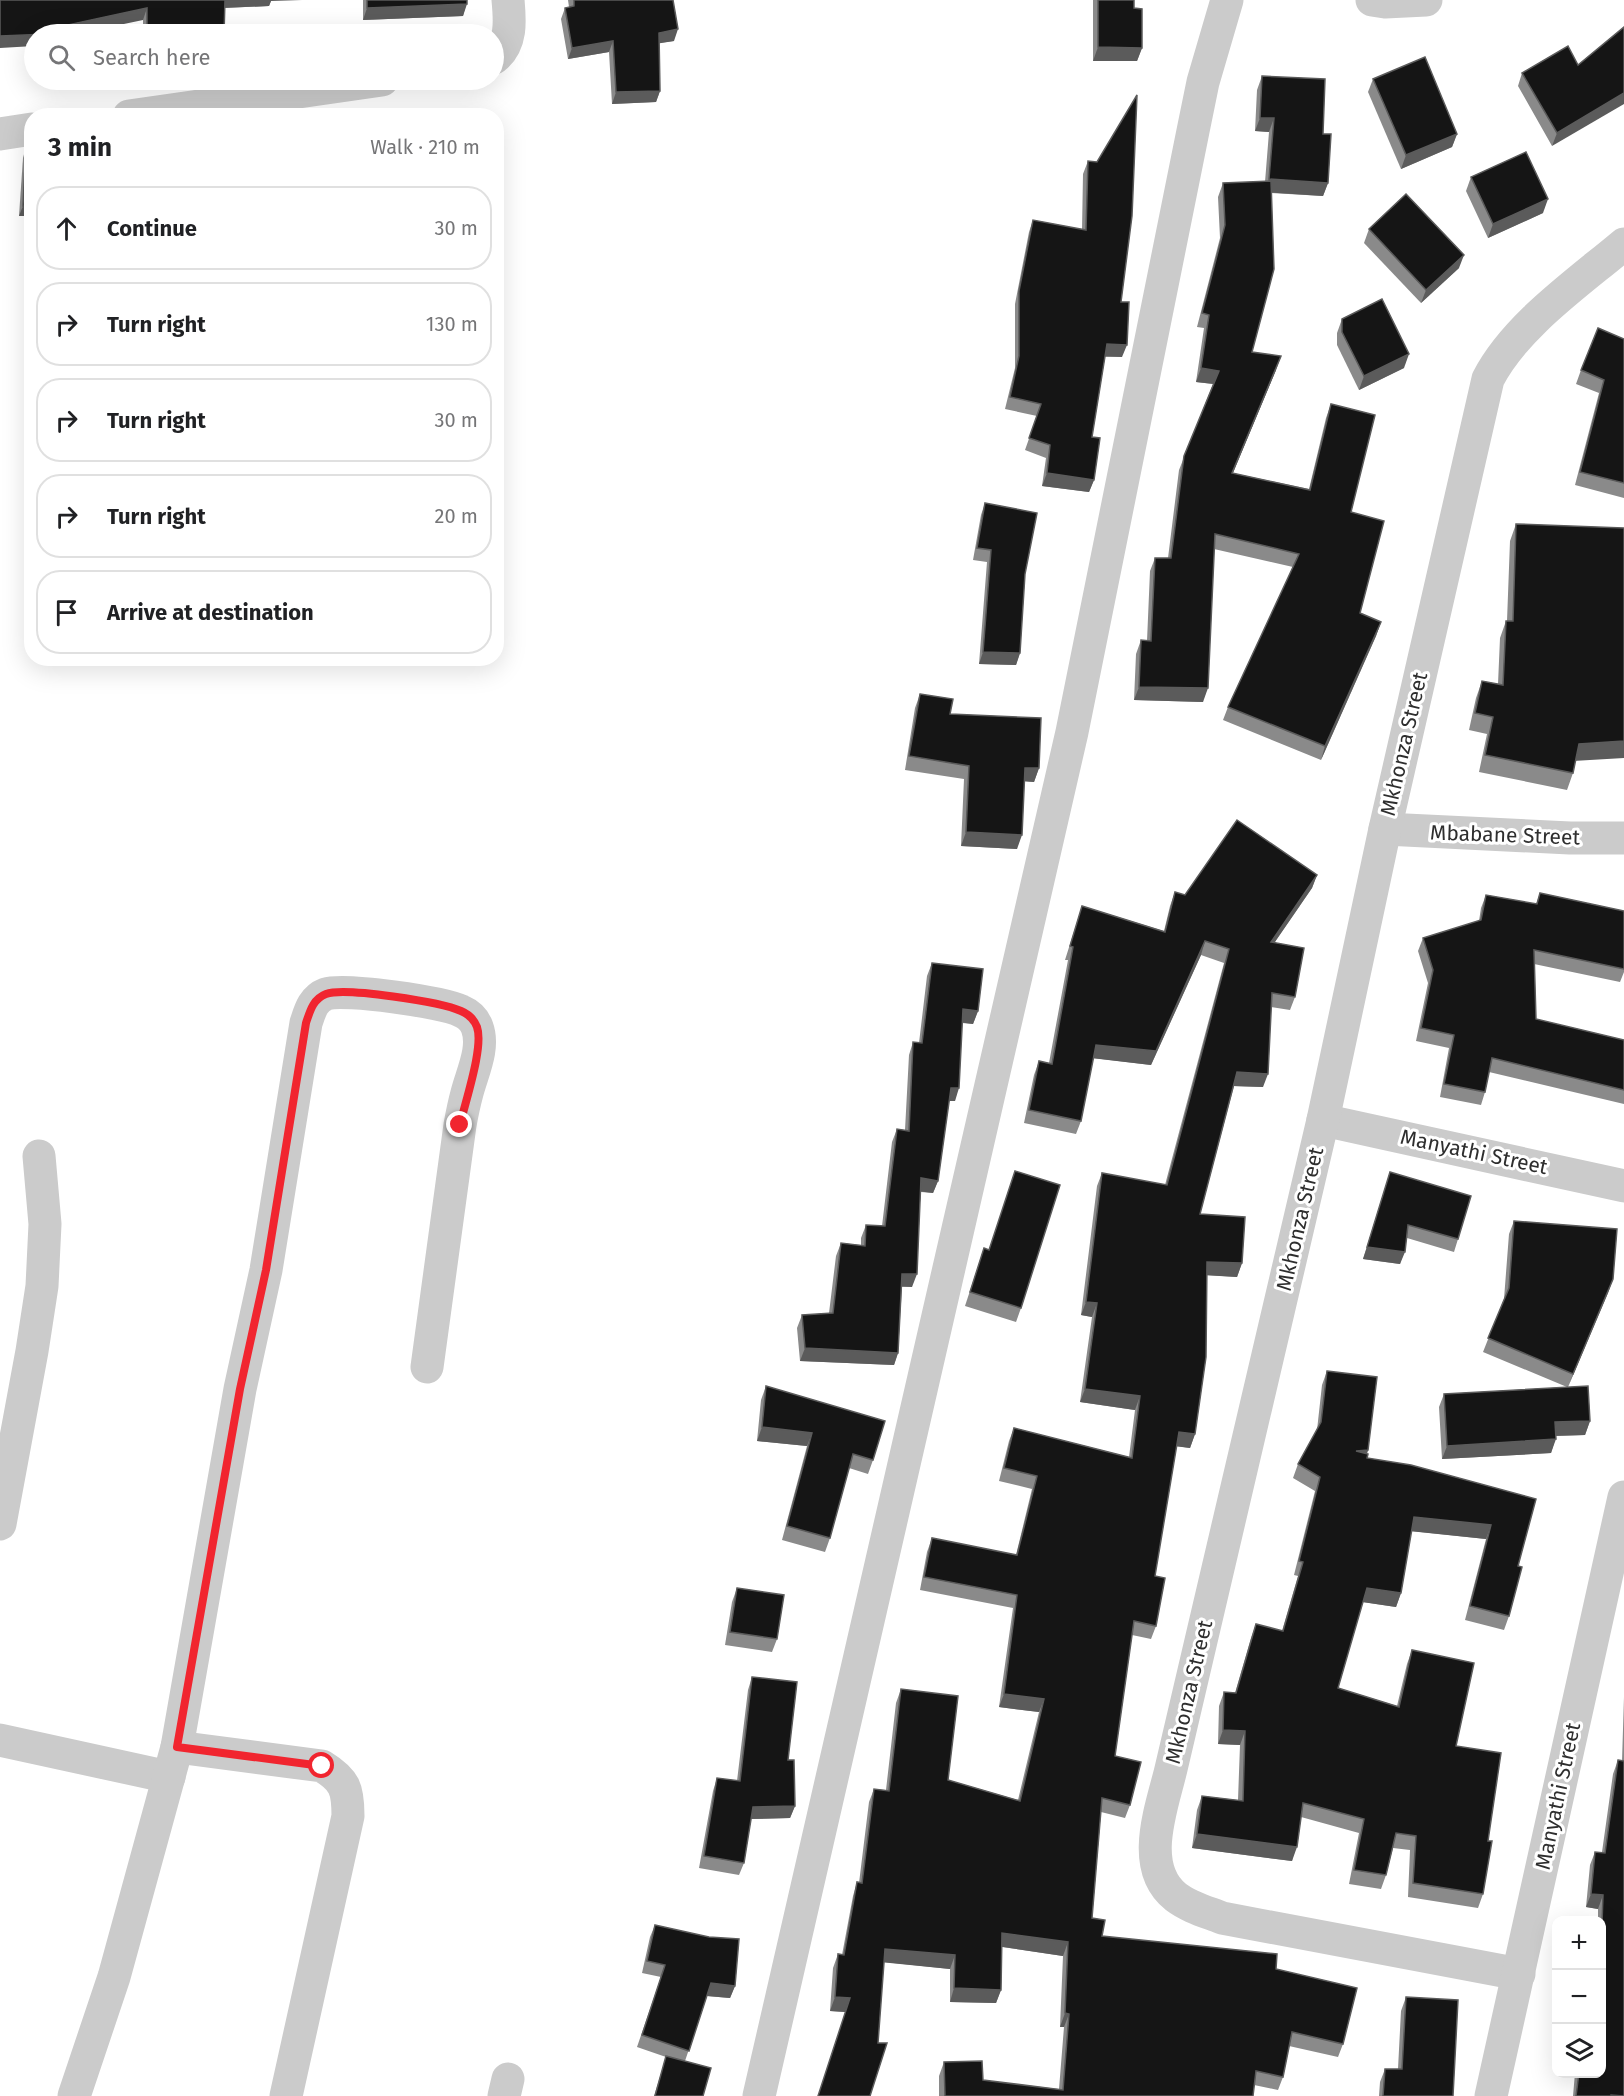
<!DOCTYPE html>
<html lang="en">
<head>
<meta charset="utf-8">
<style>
	:root { --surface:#fff; --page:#f2f2f2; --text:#202124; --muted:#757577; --line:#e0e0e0 }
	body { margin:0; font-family:"Fira Sans",sans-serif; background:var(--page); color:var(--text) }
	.controls { position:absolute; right:18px; bottom:18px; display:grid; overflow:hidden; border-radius:12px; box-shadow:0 6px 24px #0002 }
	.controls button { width:54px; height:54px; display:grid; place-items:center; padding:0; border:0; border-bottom:2px solid var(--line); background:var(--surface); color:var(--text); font:30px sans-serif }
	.stop { position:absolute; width:18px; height:18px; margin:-14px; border:4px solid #f1252f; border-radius:50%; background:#fff }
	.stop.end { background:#f1252f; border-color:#fff; box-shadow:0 2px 6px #0008 }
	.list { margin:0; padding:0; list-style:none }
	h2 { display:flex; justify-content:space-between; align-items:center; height:78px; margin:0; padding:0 24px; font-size:26px }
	h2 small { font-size:20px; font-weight:400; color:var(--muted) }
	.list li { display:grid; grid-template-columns:39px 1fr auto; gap:18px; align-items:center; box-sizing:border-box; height:84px; margin:0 12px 12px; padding:0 12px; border:2px solid var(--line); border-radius:24px }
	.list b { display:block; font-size:22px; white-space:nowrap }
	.list em { font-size:20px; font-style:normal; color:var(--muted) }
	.icon { flex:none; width:33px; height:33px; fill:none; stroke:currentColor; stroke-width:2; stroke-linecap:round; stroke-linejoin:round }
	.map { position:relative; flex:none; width:1624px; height:2096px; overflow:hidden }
	.search { position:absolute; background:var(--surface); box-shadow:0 6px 24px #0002; left:24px; top:24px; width:480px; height:66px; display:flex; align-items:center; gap:15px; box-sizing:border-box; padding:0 21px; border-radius:33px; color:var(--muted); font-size:22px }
	.panel { position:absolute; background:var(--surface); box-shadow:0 6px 24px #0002; left:24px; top:108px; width:480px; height:558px; border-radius:24px }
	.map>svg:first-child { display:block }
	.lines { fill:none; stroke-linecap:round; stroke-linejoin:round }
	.minor { stroke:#cbcbcb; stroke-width:33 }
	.wall { fill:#8a8a8a }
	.shaded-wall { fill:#5b5b5b }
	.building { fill:#151515; stroke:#5b5b5b; stroke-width:1.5 }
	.route { stroke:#f1252f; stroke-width:8 }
	.labels { text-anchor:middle; stroke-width:6; stroke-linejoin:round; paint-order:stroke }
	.street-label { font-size:21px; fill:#2e2e2e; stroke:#fff }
</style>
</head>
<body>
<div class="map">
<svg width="1624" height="2096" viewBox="0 0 1624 2096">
	<rect width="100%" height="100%" fill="#fff"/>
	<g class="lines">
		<g class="minor">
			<polyline points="1372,0 1385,2 1426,0"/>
			<path d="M494,58C512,44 510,21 508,0"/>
			<polyline points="129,116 382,80"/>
			<polyline points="0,134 32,129"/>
			<polyline points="1385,829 1570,838 1624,838"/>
			<polyline points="1323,1120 1624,1186"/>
			<polyline points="0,1524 32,1351 42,1286 45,1224 39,1156"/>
			<polyline points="0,1740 169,1777"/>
			<path d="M177,1747L322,1766C345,1780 348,1789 348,1816L286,2096"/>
			<path d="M1519,1974L1222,1918C1207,1912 1189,1907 1176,1897C1138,1867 1162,1807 1171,1769L1323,1120L1385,829L1488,379C1515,326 1579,282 1624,244"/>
			<path d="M74,2096L114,1977L177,1747L240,1389L266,1270L306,1023C310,1011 313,999 326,994C345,988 442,1002 461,1011C468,1014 474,1019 477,1027C485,1048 472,1073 467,1093C464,1104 462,1114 460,1125L427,1367"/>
			<polyline points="504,2096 508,2079"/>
			<polyline points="759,2096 1072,732 1193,131 1203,82 1227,0"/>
			<polyline points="1491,2096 1624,1497"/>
		</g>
	</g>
	<g class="wall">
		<polygon points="0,0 271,1 269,6 225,8 224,34 143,34 143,20"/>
		<polygon points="363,0 467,0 463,16 363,20"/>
		<polygon points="568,0 673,0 674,41 659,43 660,91 656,102 612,104 609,52 568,59 561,19 565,8 569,7"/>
		<polygon points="1093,0 1134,0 1134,8 1142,48 1137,61 1093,61"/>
		<polygon points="1624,27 1552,146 1518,86 1522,73 1578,65"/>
		<polygon points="1262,76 1323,134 1328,183 1323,196 1271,193 1252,352 1276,370 1233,473 1309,489 1326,418 1331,404 1351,512 1360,613 1381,622 1376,636 1321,760 1223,720 1228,707 1293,567 1214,549 1203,702 1134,700 1136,654 1141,640 1147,641 1150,571 1155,558 1168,558 1179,470 1213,384 1196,382 1204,328 1197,327 1220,238 1218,197 1223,183 1265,182 1269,132 1255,131 1257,90"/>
		<polygon points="1373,79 1457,134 1452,147 1401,169 1368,92"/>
		<polygon points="26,147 32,216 19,216 23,158"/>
		<polygon points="1088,161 1121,302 1122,357 1105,357 1092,437 1094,480 1089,492 1042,486 1046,458 1025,450 1037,416 1005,409 1015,368 1015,304 1029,232 1033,220 1082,230 1083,174"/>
		<polygon points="1471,177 1543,213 1488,238 1466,191"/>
		<polygon points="1369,229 1459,268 1421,303 1364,243"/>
		<polygon points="1342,319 1404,368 1359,390 1337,345 1337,333"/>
		<polygon points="1624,339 1624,498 1575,485 1599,393 1576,384 1581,370"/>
		<polygon points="985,503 1025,574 1020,653 1016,665 979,664 987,562 973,560 981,515"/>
		<polygon points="1516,524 1575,760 1573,773 1567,790 1479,772 1487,734 1469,730 1476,698 1482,681 1498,684 1500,638 1506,621 1507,621 1510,541"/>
		<polygon points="920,694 950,714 1039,768 1034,782 1024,781 1017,849 961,846 964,779 905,770 915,708"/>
		<polygon points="1317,875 1312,888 1274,943 1295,997 1290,1010 1271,1007 1263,1087 1234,1086 1200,1214 1242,1263 1237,1277 1207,1275 1195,1434 1190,1448 1176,1446 1155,1576 1156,1626 1151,1639 1132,1635 1115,1756 1130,1805 1125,1818 1101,1812 1092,1918 1102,1936 1276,1969 1343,2044 1338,2057 1289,2046 1283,2077 1278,2090 1254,2085 1253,2096 939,2096 939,2076 944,2062 983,2080 1059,2089 1064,2027 1060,2027 1063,1956 1002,1947 1001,1990 996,2003 950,2002 950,1969 884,1962 870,2096 845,2012 830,2011 833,1968 838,1954 842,1955 853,1896 857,1882 859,1883 869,1802 874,1789 886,1790 896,1703 901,1689 948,1780 1018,1800 1039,1712 999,1707 1013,1608 920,1590 927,1552 932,1538 1016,1555 1032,1489 999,1481 1009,1441 1014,1428 1129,1457 1135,1410 1080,1402 1092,1317 1081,1315 1097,1186 1102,1173 1165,1185 1224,963 1201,955 1151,1065 1093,1058 1081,1121 1076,1134 1024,1123 1034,1075 1039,1061 1049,1063 1068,960 1065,960 1082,906 1164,931 1170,906 1175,892 1185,895"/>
		<polygon points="1540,893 1624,911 1624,972 1620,982 1534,964 1536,1019 1624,1040 1624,1104 1489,1072 1485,1092 1481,1105 1440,1097 1449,1048 1416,1041 1428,983 1418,951 1423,938 1479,921 1481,908 1486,895 1536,904"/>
		<polygon points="932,963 978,1011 973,1024 962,1023 955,1101 949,1101 938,1181 933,1193 921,1192 912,1287 902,1287 898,1353 894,1365 800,1361 797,1328 802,1315 829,1313 836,1256 841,1243 861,1245 861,1238 866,1225 882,1226 892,1142 897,1129 905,1130 909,1055 913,1042 919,1043 927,976"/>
		<polygon points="1390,1172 1458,1239 1454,1252 1407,1238 1400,1264 1363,1259"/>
		<polygon points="1514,1221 1613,1279 1568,1387 1590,1421 1585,1435 1556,1436 1551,1453 1442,1459 1439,1407 1444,1394 1567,1387 1483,1352 1504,1299 1509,1234"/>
		<polygon points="984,1248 988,1250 1021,1308 1016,1322 965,1306"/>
		<polygon points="1327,1371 1368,1450 1367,1454 1367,1458 1536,1499 1518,1566 1509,1616 1504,1630 1465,1620 1486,1539 1411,1531 1401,1593 1396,1607 1363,1602 1338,1688 1397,1706 1407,1664 1412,1650 1456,1746 1488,1841 1483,1894 1478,1908 1408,1897 1410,1850 1393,1848 1386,1875 1381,1889 1349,1884 1359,1833 1301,1817 1292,1861 1192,1848 1197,1810 1202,1796 1238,1800 1240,1745 1218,1744 1219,1706 1224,1692 1235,1693 1251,1638 1256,1624 1282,1631 1298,1576 1294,1575 1315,1491 1293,1478 1298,1464 1317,1430 1322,1385"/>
		<polygon points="766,1386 873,1460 868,1474 849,1468 830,1538 825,1552 782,1540 807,1446 757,1441 761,1400"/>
		<polygon points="737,1588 777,1639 772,1652 725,1645 732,1602"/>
		<polygon points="752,1677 788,1760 795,1806 790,1818 751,1819 744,1863 739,1875 699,1868 713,1791 717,1778 737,1781 748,1690"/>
		<polygon points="1624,1697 1624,2096 1573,2096 1575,2073 1602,2073 1602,1920 1598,1920 1598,1909 1586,1907 1590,1865 1595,1852 1602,1852 1613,1774 1618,1760 1622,1761"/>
		<polygon points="655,1925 735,1986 730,1998 707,1996 685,2061 703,2096 654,2096 666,2057 637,2047 661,1977 642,1973 650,1937"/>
		<polygon points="1406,1997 1453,2096 1379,2096 1380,2082 1385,2069 1398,2069 1401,2011"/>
	</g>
	<g class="shaded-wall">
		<polygon points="224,0 302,0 271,1 269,6 221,8"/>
		<polygon points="467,4 463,16 363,20 367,8"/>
		<polygon points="147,8 143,20 76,34 34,34 34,46 0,48 0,36 49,29"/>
		<polygon points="678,29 674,41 655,44 659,33"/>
		<polygon points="613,41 609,52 568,59 572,48"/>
		<polygon points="1098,47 1142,48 1137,61 1093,61"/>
		<polygon points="660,91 656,102 612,104 616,92"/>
		<polygon points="1624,93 1624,104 1552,146 1557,133"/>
		<polygon points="1260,118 1274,118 1269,132 1255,131"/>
		<polygon points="1457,134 1452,147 1401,169 1406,155"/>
		<polygon points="1269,179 1328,183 1323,196 1264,192"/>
		<polygon points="1548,199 1543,213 1488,238 1493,224"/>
		<polygon points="23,206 32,206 32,216 19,216"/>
		<polygon points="1464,255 1459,268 1421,303 1426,290"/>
		<polygon points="1107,344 1127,345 1122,357 1103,356"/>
		<polygon points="1409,354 1404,368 1359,390 1364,376"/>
		<polygon points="1281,356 1276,370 1227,487 1232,473"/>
		<polygon points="1201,368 1219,371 1214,384 1196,382"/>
		<polygon points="1047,473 1094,480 1089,492 1042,486"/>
		<polygon points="1381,622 1376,636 1321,760 1325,746"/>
		<polygon points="983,652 1020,653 1016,665 979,664"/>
		<polygon points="1139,687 1208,688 1203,702 1134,700"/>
		<polygon points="1624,741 1624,758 1573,761 1579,744"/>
		<polygon points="1025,768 1039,768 1034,782 1020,781"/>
		<polygon points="966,832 1022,835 1017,849 961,846"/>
		<polygon points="1317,875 1312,888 1266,955 1271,942"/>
		<polygon points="1205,941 1201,955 1151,1065 1091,1058 1096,1045"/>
		<polygon points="963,1009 978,1011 973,1024 958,1022"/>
		<polygon points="1237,1072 1268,1074 1263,1087 1232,1086"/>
		<polygon points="951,1088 959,1088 955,1101 946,1101"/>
		<polygon points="921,1178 938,1181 933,1193 917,1191"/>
		<polygon points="1367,1247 1405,1252 1400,1264 1363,1259"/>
		<polygon points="1207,1262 1242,1263 1237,1277 1202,1275"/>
		<polygon points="902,1274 917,1274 912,1287 898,1286"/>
		<polygon points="1613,1279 1608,1293 1568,1387 1573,1374"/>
		<polygon points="1086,1302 1097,1303 1092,1317 1081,1315"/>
		<polygon points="805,1348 898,1353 894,1365 800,1361"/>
		<polygon points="1085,1389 1140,1396 1135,1410 1080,1402"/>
		<polygon points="1590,1421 1585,1435 1550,1436 1555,1422"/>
		<polygon points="762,1427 812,1433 807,1446 757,1441"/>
		<polygon points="1179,1432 1195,1434 1190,1448 1174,1446"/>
		<polygon points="1556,1439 1551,1453 1442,1459 1447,1446"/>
		<polygon points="1368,1450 1363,1464 1356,1451"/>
		<polygon points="1414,1517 1491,1525 1486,1539 1409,1531"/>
		<polygon points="1367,1588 1401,1593 1396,1607 1362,1602"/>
		<polygon points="1004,1694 1044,1699 1039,1712 999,1707"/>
		<polygon points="1223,1730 1245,1731 1240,1745 1218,1744"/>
		<polygon points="795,1806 790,1818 749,1819 753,1807"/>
		<polygon points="1197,1834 1297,1847 1292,1861 1192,1848"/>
		<polygon points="1591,1894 1603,1895 1598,1909 1586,1907"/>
		<polygon points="1002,1933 1068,1942 1063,1956 997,1946"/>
		<polygon points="885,1949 955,1955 950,1969 880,1962"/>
		<polygon points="711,1983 735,1986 730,1998 707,1996"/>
		<polygon points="954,1988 1001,1990 996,2003 950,2002"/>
		<polygon points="835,1997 850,1998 845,2012 830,2011"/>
		<polygon points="1065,2013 1069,2014 1064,2027 1060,2027"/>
	</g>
	<g class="building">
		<polygon points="0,0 225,0 224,34 147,34 147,8 49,29 49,34 0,36"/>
		<polygon points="367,0 467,0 467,4 367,8"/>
		<polygon points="574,0 673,0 678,29 659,33 660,91 616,92 613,41 572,48 565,8 574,6"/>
		<polygon points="1098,0 1134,0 1134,8 1142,9 1142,48 1098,47"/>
		<polygon points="1624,27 1624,93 1557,133 1522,73 1568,46 1578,65"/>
		<polygon points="1425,57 1457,134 1406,155 1373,79"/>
		<polygon points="1262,76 1325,79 1323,134 1331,134 1328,183 1269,179 1274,118 1260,118"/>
		<polygon points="1137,95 1132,216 1121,302 1129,302 1127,345 1107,344 1092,437 1100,438 1094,480 1047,473 1050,445 1029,438 1041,404 1010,397 1019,356 1019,291 1033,220 1086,230 1088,161 1097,162"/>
		<polygon points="26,147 32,148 32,206 23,206"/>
		<polygon points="1526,152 1548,199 1493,224 1471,177"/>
		<polygon points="1271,181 1274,269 1252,352 1281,356 1232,473 1310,490 1331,404 1375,415 1351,512 1384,521 1360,613 1381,622 1325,746 1228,707 1299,554 1215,534 1208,688 1139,687 1141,640 1151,641 1155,558 1171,558 1184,456 1219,371 1201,368 1209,315 1202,313 1225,225 1223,183"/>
		<polygon points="1406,194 1464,255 1426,290 1369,229"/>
		<polygon points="1382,299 1409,354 1364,376 1342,332 1342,319"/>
		<polygon points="1598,328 1624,339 1624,483 1580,472 1604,380 1581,370"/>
		<polygon points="985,503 1037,513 1025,574 1020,653 983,652 991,550 977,548"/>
		<polygon points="1516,524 1624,528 1624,741 1579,744 1573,773 1485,755 1493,717 1475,713 1482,681 1503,685 1506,621 1513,621"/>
		<polygon points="920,694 953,699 950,714 1041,718 1039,768 1025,768 1022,835 966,832 969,766 909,756"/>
		<polygon points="1237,820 1317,875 1271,942 1304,948 1295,997 1272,993 1268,1074 1237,1072 1200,1214 1245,1217 1242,1263 1207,1262 1206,1357 1195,1434 1179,1432 1155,1576 1165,1578 1156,1626 1134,1621 1115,1756 1141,1762 1130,1805 1102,1798 1092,1918 1105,1920 1102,1936 1277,1954 1276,1969 1357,1988 1343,2044 1292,2032 1283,2077 1256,2071 1253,2096 945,2096 944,2062 982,2061 983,2080 1063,2090 1069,2014 1065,2013 1068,1942 1002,1933 1001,1990 954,1988 955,1955 885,1949 878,2043 887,2043 870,2096 818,2096 850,1998 835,1997 838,1954 844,1955 857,1882 862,1883 874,1789 889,1791 901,1689 958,1696 948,1780 1020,1801 1044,1699 1004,1694 1017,1595 924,1577 932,1538 1017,1555 1037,1476 1004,1468 1014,1428 1132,1458 1140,1396 1085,1389 1097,1303 1086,1302 1102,1173 1167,1185 1229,949 1205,941 1156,1051 1096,1045 1081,1121 1029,1110 1039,1061 1052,1064 1073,947 1070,946 1082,906 1165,932 1175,892 1185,895"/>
		<polygon points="1540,893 1624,911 1624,969 1534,950 1536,1019 1624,1040 1624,1090 1492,1058 1485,1092 1444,1084 1454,1035 1421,1028 1433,970 1423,938 1481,920 1486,895 1537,904"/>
		<polygon points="932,963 983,969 978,1011 963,1009 959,1088 951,1088 938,1181 921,1178 917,1274 902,1274 898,1353 805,1348 802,1315 833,1313 841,1243 865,1246 866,1225 885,1226 897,1129 909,1131 913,1042 922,1043"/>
		<polygon points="1015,1171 1060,1185 1021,1308 970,1292 984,1248 989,1250"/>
		<polygon points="1390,1172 1471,1196 1458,1239 1408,1225 1405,1252 1367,1247"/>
		<polygon points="1514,1221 1617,1229 1613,1279 1573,1374 1488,1338 1509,1288"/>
		<polygon points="1327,1371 1377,1377 1368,1450 1356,1451 1368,1454 1367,1458 1411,1465 1536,1499 1518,1566 1522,1567 1509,1616 1470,1606 1491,1525 1414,1517 1401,1593 1367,1588 1338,1688 1399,1707 1412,1650 1474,1663 1456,1746 1501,1753 1488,1841 1492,1841 1483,1894 1413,1883 1416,1836 1396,1833 1386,1875 1354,1870 1364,1819 1303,1803 1297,1847 1197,1834 1202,1796 1243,1801 1245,1731 1223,1730 1224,1692 1236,1693 1256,1624 1283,1631 1303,1562 1299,1561 1320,1477 1298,1464 1321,1422"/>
		<polygon points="766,1386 885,1421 873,1460 853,1454 830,1538 787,1526 812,1433 762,1427"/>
		<polygon points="1588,1386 1590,1421 1555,1422 1556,1439 1447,1446 1444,1394"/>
		<polygon points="737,1588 784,1595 777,1639 730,1632"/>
		<polygon points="752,1677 797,1682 788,1760 794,1760 795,1806 753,1807 744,1863 704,1856 717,1778 740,1781"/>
		<polygon points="1618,1760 1624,1761 1624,2096 1611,2095 1611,2096 1576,2096 1579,2073 1602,2073 1602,1924 1603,1895 1591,1894 1595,1852 1605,1853"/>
		<polygon points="655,1925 709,1937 739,1939 735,1986 711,1983 689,2051 642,2035 665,1965 647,1961"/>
		<polygon points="1406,1997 1458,2000 1453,2096 1383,2096 1385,2069 1402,2069"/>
		<polygon points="666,2056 711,2068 703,2096 655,2096"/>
	</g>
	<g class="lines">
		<path class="route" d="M322,1766L177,1747L240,1389L266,1270L306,1023C310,1011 313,999 326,994C345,987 441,1002 461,1011C468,1014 474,1019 477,1027C484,1047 465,1102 460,1125"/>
	</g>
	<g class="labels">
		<g class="street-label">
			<text transform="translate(1404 744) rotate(-77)" y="7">Mkhonza Street</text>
			<text transform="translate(1505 835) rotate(2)" y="7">Mbabane Street</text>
			<text transform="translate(1474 1152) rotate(12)" y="7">Manyathi Street</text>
			<text transform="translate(1300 1219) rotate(-77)" y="7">Mkhonza Street</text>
			<text transform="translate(1189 1692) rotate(-77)" y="7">Mkhonza Street</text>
			<text transform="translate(1558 1796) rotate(-78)" y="7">Manyathi Street</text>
		</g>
	</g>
</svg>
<div class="controls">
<button>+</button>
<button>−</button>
<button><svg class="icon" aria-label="layers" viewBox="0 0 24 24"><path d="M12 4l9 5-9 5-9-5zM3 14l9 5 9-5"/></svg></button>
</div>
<div class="stop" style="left:322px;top:1766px"></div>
<div class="stop end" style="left:460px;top:1125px"></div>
<div class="search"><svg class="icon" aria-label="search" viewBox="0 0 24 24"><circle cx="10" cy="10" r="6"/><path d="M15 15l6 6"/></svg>Search here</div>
<section class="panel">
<h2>3 min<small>Walk · 210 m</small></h2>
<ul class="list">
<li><svg class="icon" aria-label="ahead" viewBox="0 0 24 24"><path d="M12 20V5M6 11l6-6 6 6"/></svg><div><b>Continue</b></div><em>30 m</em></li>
<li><svg class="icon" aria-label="right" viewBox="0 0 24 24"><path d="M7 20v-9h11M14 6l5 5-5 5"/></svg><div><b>Turn right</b></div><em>130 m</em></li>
<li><svg class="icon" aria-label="right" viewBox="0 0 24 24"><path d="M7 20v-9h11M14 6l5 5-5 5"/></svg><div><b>Turn right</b></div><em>30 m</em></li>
<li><svg class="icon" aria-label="right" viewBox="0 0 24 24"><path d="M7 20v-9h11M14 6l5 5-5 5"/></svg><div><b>Turn right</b></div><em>20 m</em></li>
<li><svg class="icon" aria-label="arrive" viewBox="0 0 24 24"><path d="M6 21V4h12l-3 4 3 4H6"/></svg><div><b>Arrive at destination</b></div></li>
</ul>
</section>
</div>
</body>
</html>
